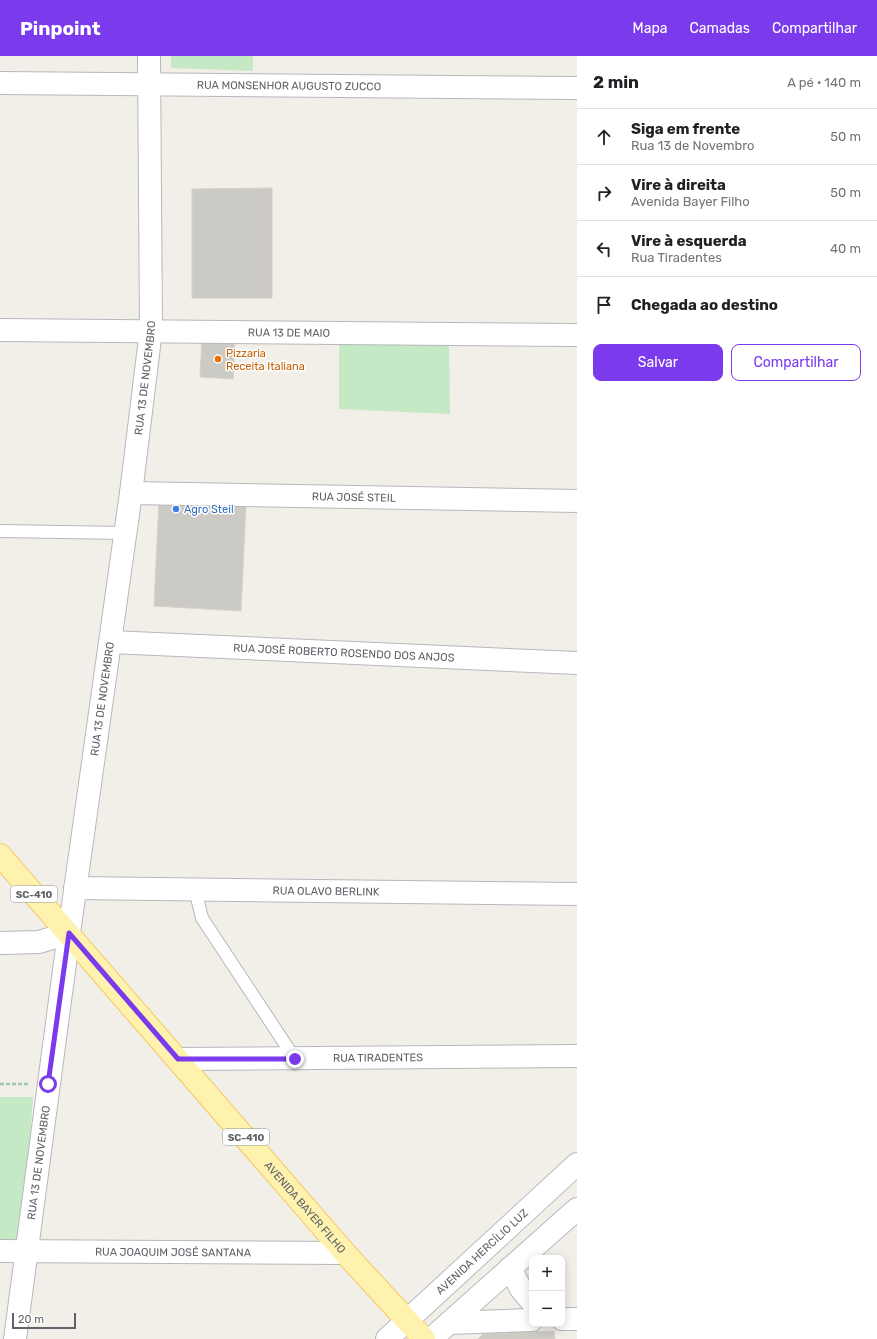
<!DOCTYPE html>
<html lang="pt">
<head>
<meta charset="utf-8">
<style>
	:root { --surface:#fff; --page:#f2f2f2; --text:#202124; --muted:#757577; --line:#e0e0e0; --accent:#7c3aed }
	body { margin:0; font-family:Rubik,sans-serif; background:var(--page); color:var(--text) }
	.controls { position:absolute; right:12px; bottom:12px; display:grid; overflow:hidden; border-radius:8px; box-shadow:0 2px 10px #0003 }
	.controls button { width:36px; height:36px; display:grid; place-items:center; padding:0; border:0; border-bottom:1px solid var(--line); background:var(--surface); color:var(--text); font:20px sans-serif }
	.scale { position:absolute; left:12px; bottom:10px; width:64px; box-sizing:border-box; padding-left:4px; border:2px solid #5f6368; border-top:0; font-size:11px; line-height:14px; white-space:nowrap; color:#5f6368; -webkit-text-stroke:3px #fff; paint-order:stroke }
	.stop { position:absolute; width:12px; height:12px; margin:-9px; border:3px solid #7c3aed; border-radius:50%; background:#fff }
	.stop.end { background:#7c3aed; border-color:#fff; box-shadow:0 1px 4px #0008 }
	.list { margin:0; padding:0; list-style:none }
	h2 { display:flex; justify-content:space-between; align-items:center; height:52px; margin:0; padding:0 16px; font-size:17px }
	h2 small { font-size:13px; font-weight:400; color:var(--muted) }
	.list li { display:grid; grid-template-columns:26px 1fr auto; gap:12px; align-items:center; box-sizing:border-box; height:56px; padding:0 16px; border-top:1px solid var(--line) }
	.list b { display:block; font-size:15px; white-space:nowrap }
	.list p { margin:0; font-size:13px; white-space:nowrap; color:var(--muted) }
	.list em { font-size:13px; font-style:normal; color:var(--muted) }
	.actions { display:flex; gap:8px; padding:12px 16px }
	.actions a { flex:1; padding:9px 0; border:1px solid var(--accent); border-radius:8px; text-align:center; font-size:14px; color:var(--accent) }
	.actions .main { background:var(--accent); color:#fff }
	.icon { flex:none; width:22px; height:22px; fill:none; stroke:currentColor; stroke-width:2; stroke-linecap:round; stroke-linejoin:round }
	.map { position:relative; flex:none; width:577px; height:1283px; overflow:hidden }
	header { display:flex; align-items:center; gap:24px; box-sizing:border-box; height:56px; padding:0 20px; background:var(--accent); color:#fff }
	header strong { font-size:19px }
	nav { display:flex; gap:22px; margin-inline-start:auto; font-size:14px }
	main { display:flex }
	aside { flex:1; background:var(--surface) }
	.map>svg:first-child { display:block }
	.green { fill:#c5e8c5 }
	.building { fill:#cccac5; stroke:#d6d1c6 }
	.lines { fill:none; stroke-linecap:round; stroke-linejoin:round }
	.lane-casing { stroke:#b5b8bc; stroke-width:14 }
	.street-casing { stroke:#b5b8bc; stroke-width:24 }
	.secondary-casing { stroke:#b6babf; stroke-width:24 }
	.primary-casing { stroke:#f2c960; stroke-width:24 }
	.path { stroke:#9cc7a9; stroke-width:2.5; stroke-dasharray:4 2; stroke-linecap:butt }
	.lane { stroke:#fff; stroke-width:12 }
	.street { stroke:#fff; stroke-width:22 }
	.secondary { stroke:#fff; stroke-width:22 }
	.primary { stroke:#fff2af; stroke-width:22 }
	.route { stroke:#7c3aed; stroke-width:5 }
	.food-dot { fill:#e8710a; stroke:#fff; stroke-width:1.5 }
	.shop-dot { fill:#3f7fe0; stroke:#fff; stroke-width:1.5 }
	.labels { text-anchor:middle; stroke-width:3; stroke-linejoin:round; paint-order:stroke }
	.shield { fill:#fff; stroke:#8f9295; stroke-width:1 }
	.shield-label { font-size:10px; font-weight:bold; fill:#5f6368 }
	.street-label { font-size:11px; fill:#5f6368; stroke:#fff }
	.food-label { font-size:11px; fill:#c56008; stroke:#fff; text-anchor:start }
	.shop-label { font-size:11px; fill:#366cbe; stroke:#fff; text-anchor:start }
</style>
</head>
<body>
<header>
<strong>Pinpoint</strong>
<nav><a>Mapa</a><a>Camadas</a><a>Compartilhar</a></nav>
</header>
<main>
<div class="map">
<svg width="577" height="1283" viewBox="0 0 577 1283">
	<rect width="100%" height="100%" fill="#f1efe8"/>
	<g class="green">
		<polygon points="171,0 253,0 253,15 171,12"/>
		<polygon points="339,284 449,285 450,358 339,353"/>
		<polygon points="0,1041 33,1041 23,1183 0,1183"/>
	</g>
	<g class="building">
		<polygon points="272,132 272,242 192,242 192,133"/>
		<polygon points="202,283 235,285 233,323 200,321"/>
		<polygon points="159,445 246,449 241,555 154,550"/>
		<polygon points="554,1275 555,1283 478,1283 483,1278"/>
	</g>
	<g class="lines">
		<g class="lane-casing">
			<g id="lane">
				<polyline points="0,475 125,477"/>
				<polyline points="195,833 202,862 295,1003"/>
			</g>
		</g>
		<g class="street-casing">
			<g id="street">
				<path id="s1" d="M0,27L577,32"/>
				<path id="s2" d="M0,274L577,279"/>
				<path id="s3" d="M131,437L577,445"/>
				<path id="s4" d="M111,586L577,607"/>
				<path id="s5" d="M75,832L577,838"/>
				<polyline points="0,887 39,886 69,877"/>
				<path id="s6" d="M178,1003L577,1000"/>
				<path id="s7" d="M0,1195L345,1197"/>
				<polyline points="510,1212 521,1233 532,1246"/>
				<polyline points="562,1263 577,1263"/>
				<polyline points="449,1267 532,1264"/>
				<path id="s8" d="M15,1283L69,877L131,437L151,274L149,0"/>
			</g>
		</g>
		<g class="secondary-casing">
			<g id="secondary">
				<path id="s9" d="M387,1283L577,1108"/>
				<polyline points="431,1283 577,1153"/>
			</g>
		</g>
		<g class="primary-casing">
			<g id="primary">
				<path id="s10" d="M0,799L345,1197L424,1283"/>
			</g>
		</g>
		<polyline class="path" points="0,1028 28,1028"/>
		<use href="#lane" class="lane"/>
		<use href="#street" class="street"/>
		<use href="#secondary" class="secondary"/>
		<use href="#primary" class="primary"/>
	</g>
	<g class="lines">
		<polyline class="route" points="48,1028 69,877 178,1003 295,1003"/>
	</g>
	<circle class="food-dot" cx="218" cy="303" r="4"/>
	<circle class="shop-dot" cx="176" cy="453" r="4"/>
	<g class="labels">
		<g class="shield">
			<rect x="11" y="830" width="46" height="16" rx="3"/>
			<rect x="223" y="1073" width="46" height="16" rx="3"/>
		</g>
		<g class="shield-label">
			<text x="34" y="842">SC-410</text>
			<text x="246" y="1085">SC-410</text>
		</g>
		<g class="street-label">
			<text dy="4" stroke="none"><textPath href="#s1" startOffset="289">RUA MONSENHOR AUGUSTO ZUCCO</textPath></text>
			<text dy="4" stroke="none"><textPath href="#s2" startOffset="289">RUA 13 DE MAIO</textPath></text>
			<text dy="4" stroke="none"><textPath href="#s8" startOffset="970">RUA 13 DE NOVEMBRO</textPath></text>
			<text dy="4" stroke="none"><textPath href="#s3" startOffset="223">RUA JOSÉ STEIL</textPath></text>
			<text dy="4" stroke="none"><textPath href="#s4" startOffset="233">RUA JOSÉ ROBERTO ROSENDO DOS ANJOS</textPath></text>
			<text dy="4" stroke="none"><textPath href="#s8" startOffset="646">RUA 13 DE NOVEMBRO</textPath></text>
			<text dy="4" stroke="none"><textPath href="#s5" startOffset="251">RUA OLAVO BERLINK</textPath></text>
			<text dy="4" stroke="none"><textPath href="#s6" startOffset="200">RUA TIRADENTES</textPath></text>
			<text dy="4" stroke="none"><textPath href="#s8" startOffset="178">RUA 13 DE NOVEMBRO</textPath></text>
			<text dy="4" stroke="none"><textPath href="#s10" startOffset="466">AVENIDA BAYER FILHO</textPath></text>
			<text dy="4" stroke="none"><textPath href="#s7" startOffset="173">RUA JOAQUIM JOSÉ SANTANA</textPath></text>
			<text dy="4" stroke="none"><textPath href="#s9" startOffset="129">AVENIDA HERCÍLIO LUZ</textPath></text>
		</g>
		<g class="food-label">
			<text x="226" y="301">Pizzaria<tspan x="226" dy="13">Receita Italiana</tspan></text>
		</g>
		<g class="shop-label">
			<text x="184" y="457">Agro Steil</text>
		</g>
	</g>
</svg>
<div class="controls">
<button>+</button>
<button>−</button>
</div>
<div class="scale">20 m</div>
<div class="stop" style="left:48px;top:1028px"></div>
<div class="stop end" style="left:295px;top:1003px"></div>
</div>
<aside>
<h2>2 min<small>A pé · 140 m</small></h2>
<ul class="list">
<li><svg class="icon" aria-label="ahead" viewBox="0 0 24 24"><path d="M12 20V5M6 11l6-6 6 6"/></svg><div><b>Siga em frente</b><p>Rua 13 de Novembro</p></div><em>50 m</em></li>
<li><svg class="icon" aria-label="right" viewBox="0 0 24 24"><path d="M7 20v-9h11M14 6l5 5-5 5"/></svg><div><b>Vire à direita</b><p>Avenida Bayer Filho</p></div><em>50 m</em></li>
<li><svg class="icon" aria-label="left" viewBox="0 0 24 24"><path d="M17 20v-9H6M10 6l-5 5 5 5"/></svg><div><b>Vire à esquerda</b><p>Rua Tiradentes</p></div><em>40 m</em></li>
<li><svg class="icon" aria-label="arrive" viewBox="0 0 24 24"><path d="M6 21V4h12l-3 4 3 4H6"/></svg><div><b>Chegada ao destino</b></div></li>
</ul>
<div class="actions"><a class="main">Salvar</a><a>Compartilhar</a></div>
</aside>
</main>
</body>
</html>
